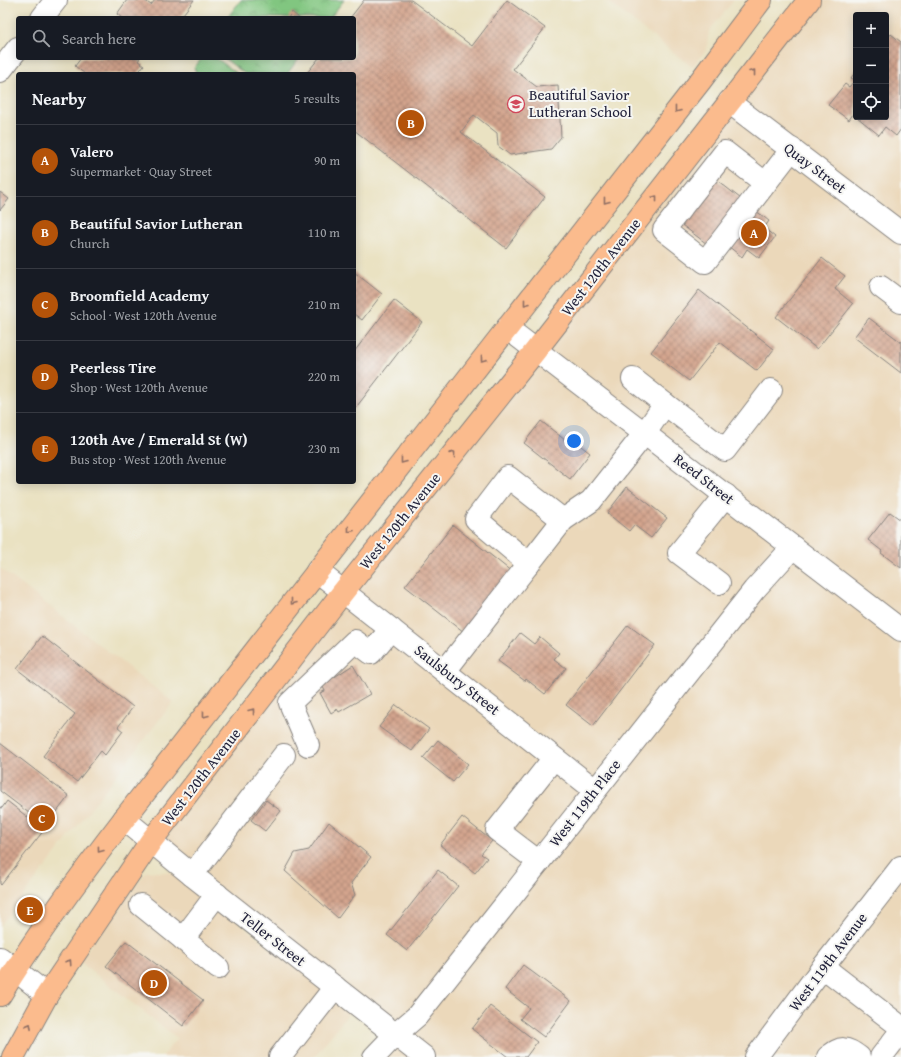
<!DOCTYPE html>
<html lang="en">
<head>
<meta charset="utf-8">
<style>
	:root { --surface:#171b24; --page:#20242c; --text:#f1f3f6; --muted:#9ea1a6; --line:#363941; --accent:#b45309 }
	body { margin:0; font-family:"Gentium Book Plus",serif; background:var(--page); color:var(--text) }
	.controls { position:absolute; right:12px; top:12px; display:grid; overflow:hidden; border-radius:4px; box-shadow:0 2px 10px #0003 }
	.controls button { width:36px; height:36px; display:grid; place-items:center; padding:0; border:0; border-bottom:1px solid var(--line); background:var(--surface); color:var(--text); font:20px sans-serif }
	.you { position:absolute; left:574px; top:441px; width:14px; height:14px; margin:-10px; border:3px solid #fff; border-radius:50%; background:#1a73e8; box-shadow:0 0 0 6px #1a73e833 }
	.badge { display:grid; place-items:center; width:26px; height:26px; border-radius:50%; background:var(--accent); color:#fff; font-size:13px; font-weight:700 }
	.pin { position:absolute; translate:-50% -50%; border:2px solid #fff; box-shadow:0 1px 4px #0006 }
	.list { margin:0; padding:0; list-style:none }
	h2 { display:flex; justify-content:space-between; align-items:center; height:52px; margin:0; padding:0 16px; font-size:17px }
	h2 small { font-size:13px; font-weight:400; color:var(--muted) }
	.list li { display:grid; grid-template-columns:26px 1fr auto; gap:12px; align-items:center; box-sizing:border-box; height:72px; padding:0 16px; border-top:1px solid var(--line) }
	.list b { display:block; font-size:15px; white-space:nowrap }
	.list p { margin:0; font-size:13px; white-space:nowrap; color:var(--muted) }
	.list em { font-size:13px; font-style:normal; color:var(--muted) }
	.icon { flex:none; width:22px; height:22px; fill:none; stroke:currentColor; stroke-width:2; stroke-linecap:round; stroke-linejoin:round }
	.map { position:relative; flex:none; width:901px; height:1057px; overflow:hidden }
	.search { position:absolute; background:var(--surface); box-shadow:0 2px 10px #0003; left:16px; top:16px; width:340px; height:44px; display:flex; align-items:center; gap:10px; box-sizing:border-box; padding:0 14px; border-radius:4px; color:var(--muted); font-size:15px }
	.panel { position:absolute; background:var(--surface); box-shadow:0 2px 10px #0003; left:16px; top:72px; width:340px; height:412px; border-radius:4px }
	.map>svg:first-child { display:block }
	.built { fill:#ebd8ba; fill-rule:evenodd }
	.green { fill:#81c680; stroke:#52745e }
	.park { fill:url(#park-crowns); stroke:#52745e }
	.building { fill:url(#building-cross-hatch) }
	.lines { fill:none; stroke-linecap:round; stroke-linejoin:round }
	.minor-casing { stroke:#86827e; stroke-width:24 }
	.major-casing { stroke:#86827e; stroke-width:24 }
	.minor { stroke:#fff; stroke-width:22 }
	.major { stroke:#fbbb8d; stroke-width:22 }
	.oneway { stroke:#8e6e64 }
	.labels { text-anchor:middle; stroke-width:4; stroke-linejoin:round; paint-order:stroke }
	.poi-label { font-size:15px; fill:#22223b; stroke:#f6f6f2; text-anchor:start }
	.street-label { font-size:15px; fill:#22223b; stroke:#f6f6f2 }
</style>
</head>
<body>
<div class="map">
<svg width="901" height="1057" viewBox="0 0 901 1057">
	<defs>
		<pattern id="park-crowns" width="20" height="18" patternUnits="userSpaceOnUse"><rect width="20" height="18" fill="#81c680"/><path d="M2 6a3 3 0 1 1 6 0M12 15a3 3 0 1 1 6 0" fill="none" stroke="#69a06a"/></pattern>
		<pattern id="building-cross-hatch" width="8" height="8" patternUnits="userSpaceOnUse"><rect width="8" height="8" fill="#d3a48d"/><path d="M0 0l8 8M0 8l8-8" fill="none" stroke="#ab8574"/></pattern>
	</defs>
	<rect width="100%" height="100%" fill="#f6f6f2"/>
	<filter id="ink" filterUnits="userSpaceOnUse"><feTurbulence type="fractalNoise" baseFrequency=".025" numOctaves="2"/><feDisplacementMap in="SourceGraphic" scale="8" xChannelSelector="R" yChannelSelector="G"/><feConvolveMatrix kernelMatrix="1 2 1 2 8 2 1 2 1" color-interpolation-filters="sRGB"/></filter>
	<filter id="wash" filterUnits="userSpaceOnUse"><feTurbulence type="fractalNoise" baseFrequency=".012" numOctaves="4" result="noise"/><feDisplacementMap in="SourceGraphic" scale="16" xChannelSelector="R" yChannelSelector="G"/><feGaussianBlur stdDeviation="0.9" result="paint"/><feColorMatrix in="noise" values="0 0 0 0 0 0 0 0 0 0 0 0 0 0 0 0 0 1.4 0 .05"/><feComposite in="paint" operator="in"/></filter>
	<g filter="url(#wash)">
		<rect width="100%" height="100%" fill="#eae2c2"/>
		<g class="built">
			<polygon points="606,0 734,0 709,31 706,50 692,67"/>
			<path d="M809,0H901V1057H378L395,1035L151,841ZM856,15H886V117H856Z"/>
			<polygon points="0,568 173,702 0,926"/>
			<polygon points="147,871 173,873 352,1009 314,1057 162,1057 177,1038 79,961"/>
		</g>
		<polygon class="green" points="202,58 216,58 238,74 197,74 194,68"/>
		<g class="park">
			<polygon points="241,0 344,0 330,18 227,18"/>
			<polygon points="224,58 299,58 287,74 245,74"/>
		</g>
		<g id="blocks">
			<g class="building">
				<polygon points="127,0 144,0 151,5 155,0 194,0 180,18 122,18 117,14"/>
				<polygon points="364,0 411,0 472,46 507,0 545,28 513,69 537,87 558,85 561,137 551,149 510,155 498,146 497,133 474,115 461,132 545,197 506,248 354,130 354,74 306,74 319,58 354,58 354,18 350,18"/>
				<polygon points="292,12 299,18 288,18"/>
				<polygon points="891,34 901,42 901,129 896,136 885,127 879,135 857,117 886,117 886,37 887,39"/>
				<polygon points="81,58 140,58 138,61 144,65 137,74 85,74 75,66"/>
				<polygon points="856,71 856,117 853,114 849,120 828,105 845,84 849,87 855,80 851,78"/>
				<polygon points="713,177 745,202 711,247 678,222"/>
				<polygon points="0,192 9,199 0,210"/>
				<polygon points="755,210 769,221 764,228 775,237 759,258 747,249 742,257 728,246"/>
				<polygon points="822,258 845,276 835,289 853,304 817,349 776,317"/>
				<polygon points="354,272 382,294 362,320 354,314"/>
				<polygon points="699,290 774,349 757,371 720,342 689,381 651,352"/>
				<polygon points="394,300 422,322 354,410 354,352"/>
				<polygon points="869,318 901,342 901,373 854,337"/>
				<polygon points="541,421 565,440 568,436 590,453 570,479 524,443"/>
				<polygon points="627,487 667,518 651,538 634,525 629,531 607,513"/>
				<polygon points="890,512 901,520 901,568 881,553 882,551 868,540"/>
				<polygon points="453,525 512,572 464,632 405,586"/>
				<polygon points="628,625 655,645 593,726 566,705"/>
				<polygon points="520,633 534,644 540,637 559,653 554,659 566,668 545,694 526,679 525,681 498,661"/>
				<polygon points="42,636 133,707 118,727 123,731 105,755 101,751 77,782 43,756 75,714 17,669"/>
				<polygon points="353,665 370,694 339,712 337,709 331,713 320,693 325,691 322,685 327,676 333,678"/>
				<polygon points="396,705 429,729 412,751 379,727"/>
				<polygon points="438,740 468,764 453,782 423,758"/>
				<polygon points="0,743 69,796 46,826 0,791"/>
				<polygon points="266,800 281,811 265,831 251,820"/>
				<polygon points="7,801 44,830 1,885 0,884 0,807 2,808"/>
				<polygon points="462,817 492,841 481,854 487,858 475,873 440,845"/>
				<polygon points="329,822 371,857 351,883 355,895 338,918 285,871 295,853 309,850"/>
				<polygon points="438,870 458,886 407,951 387,935"/>
				<polygon points="126,941 203,1000 183,1026 106,966"/>
				<polygon points="523,965 571,1001 544,1037 520,1019 529,1008 505,989"/>
				<polygon points="490,1006 537,1042 526,1057 508,1057 472,1029"/>
			</g>
		</g>
	</g>
	<g filter="url(#ink)">
		<use href="#blocks" fill-opacity="0" stroke="#86827e" stroke-width="1"/>
		<g class="lines">
			<g class="minor-casing">
				<g id="minor">
					<polyline points="42,18 56,0"/>
					<polyline points="0,71 18,48"/>
					<polyline points="729,102 901,233"/>
					<polyline points="765,183 725,152 664,230 705,262 792,149"/>
					<polyline points="881,287 901,302"/>
					<polyline points="507,328 901,630"/>
					<polyline points="665,404 725,450 771,390"/>
					<polyline points="529,564 476,519 508,477 563,520"/>
					<polyline points="317,571 595,790"/>
					<polyline points="719,583 679,553 726,495"/>
					<polyline points="445,671 563,520 591,501 645,433 665,404 633,379"/>
					<polyline points="308,745 290,703 355,641 371,653 391,629"/>
					<polyline points="124,819 192,875 424,1057"/>
					<polyline points="539,862 497,830 554,758"/>
					<polyline points="192,875 284,755"/>
					<polyline points="141,905 183,939 217,894"/>
					<polyline points="183,939 218,968"/>
					<polyline points="0,958 47,995"/>
					<polyline points="823,967 901,1027"/>
					<polyline points="280,1057 335,987"/>
					<polyline points="374,1057 396,1034 417,1016 754,590 793,547"/>
					<polyline points="756,1057 823,967 901,867"/>
					<path d="M828,1057C842,1046 845,1047 859,1057"/>
					<polyline points="881,1057 901,1031"/>
				</g>
			</g>
			<g class="major-casing">
				<g id="major">
					<path d="M0,995C37,934 80,876 124,819L701,80L761,0"/>
					<polyline points="13,1057 47,995 151,841 343,592 536,350 809,0"/>
				</g>
			</g>
			<use href="#minor" class="minor"/>
			<use href="#major" class="major"/>
		</g>
		<defs><path id="oneway-chevron" d="M-2-3.5L2.5 0L-2 3.5" fill="none" stroke-width="1.6" stroke-linecap="round" stroke-linejoin="round"/></defs>
		<g class="oneway">
			<use href="#oneway-chevron" transform="translate(753 72) rotate(-52)"/>
			<use href="#oneway-chevron" transform="translate(677 110) rotate(128)"/>
			<use href="#oneway-chevron" transform="translate(655 198) rotate(-52)"/>
			<use href="#oneway-chevron" transform="translate(606 201) rotate(128)"/>
			<use href="#oneway-chevron" transform="translate(526 303) rotate(128)"/>
			<use href="#oneway-chevron" transform="translate(483 359) rotate(128)"/>
			<use href="#oneway-chevron" transform="translate(453 454) rotate(-51)"/>
			<use href="#oneway-chevron" transform="translate(403 461) rotate(128)"/>
			<use href="#oneway-chevron" transform="translate(350 530) rotate(128)"/>
			<use href="#oneway-chevron" transform="translate(293 602) rotate(128)"/>
			<use href="#oneway-chevron" transform="translate(252 711) rotate(-52)"/>
			<use href="#oneway-chevron" transform="translate(205 715) rotate(128)"/>
			<use href="#oneway-chevron" transform="translate(100 850) rotate(127)"/>
			<use href="#oneway-chevron" transform="translate(69 962) rotate(-56)"/>
			<use href="#oneway-chevron" transform="translate(29 1026) rotate(-61)"/>
		</g>
	</g>
	<defs>
		<g id="school-ring" transform="scale(0.9)"><circle r="9.5" fill="#f6f6f2" stroke="#d1495b" stroke-width="1.5"/><path d="M0-5L7-2L0 1L-7-2ZM-4 1L0 2.5L4 1V4Q0 6-4 4Z" fill="#d1495b"/></g>
	</defs>
	<g fill-rule="evenodd">
		<use href="#school-ring" x="516" y="104"/>
	</g>
	<g class="labels">
		<g class="poi-label">
			<text x="529" y="100">Beautiful Savior<tspan x="529" dy="17">Lutheran School</tspan></text>
		</g>
		<g class="street-label">
			<text transform="translate(815 168) rotate(37)" y="5">Quay Street</text>
			<text transform="translate(601 267) rotate(-52)" y="5">West 120th Avenue</text>
			<text transform="translate(704 479) rotate(38)" y="5">Reed Street</text>
			<text transform="translate(400 521) rotate(-51)" y="5">West 120th Avenue</text>
			<text transform="translate(457 680) rotate(38)" y="5">Saulsbury Street</text>
			<text transform="translate(201 777) rotate(-52)" y="5">West 120th Avenue</text>
			<text transform="translate(585 803) rotate(-52)" y="5">West 119th Place</text>
			<text transform="translate(273 939) rotate(38)" y="5">Teller Street</text>
			<text transform="translate(828 962) rotate(-53)" y="5">West 119th Avenue</text>
		</g>
	</g>
</svg>
<div class="controls">
<button>+</button>
<button>−</button>
<button><svg class="icon" aria-label="locate" viewBox="0 0 24 24"><circle cx="12" cy="12" r="6"/><path d="M12 2v4M12 18v4M2 12h4M18 12h4"/></svg></button>
</div>
<div class="you"></div>
<div class="pin badge" style="left:754px;top:233px">A</div>
<div class="pin badge" style="left:411px;top:123px">B</div>
<div class="pin badge" style="left:42px;top:818px">C</div>
<div class="pin badge" style="left:154px;top:983px">D</div>
<div class="pin badge" style="left:30px;top:910px">E</div>
<div class="search"><svg class="icon" aria-label="search" viewBox="0 0 24 24"><circle cx="10" cy="10" r="6"/><path d="M15 15l6 6"/></svg>Search here</div>
<section class="panel">
<h2>Nearby<small>5 results</small></h2>
<ul class="list">
<li><span class="badge">A</span><div><b>Valero</b><p>Supermarket · Quay Street</p></div><em>90 m</em></li>
<li><span class="badge">B</span><div><b>Beautiful Savior Lutheran</b><p>Church</p></div><em>110 m</em></li>
<li><span class="badge">C</span><div><b>Broomfield Academy</b><p>School · West 120th Avenue</p></div><em>210 m</em></li>
<li><span class="badge">D</span><div><b>Peerless Tire</b><p>Shop · West 120th Avenue</p></div><em>220 m</em></li>
<li><span class="badge">E</span><div><b>120th Ave / Emerald St (W)</b><p>Bus stop · West 120th Avenue</p></div><em>230 m</em></li>
</ul>
</section>
</div>
</body>
</html>
